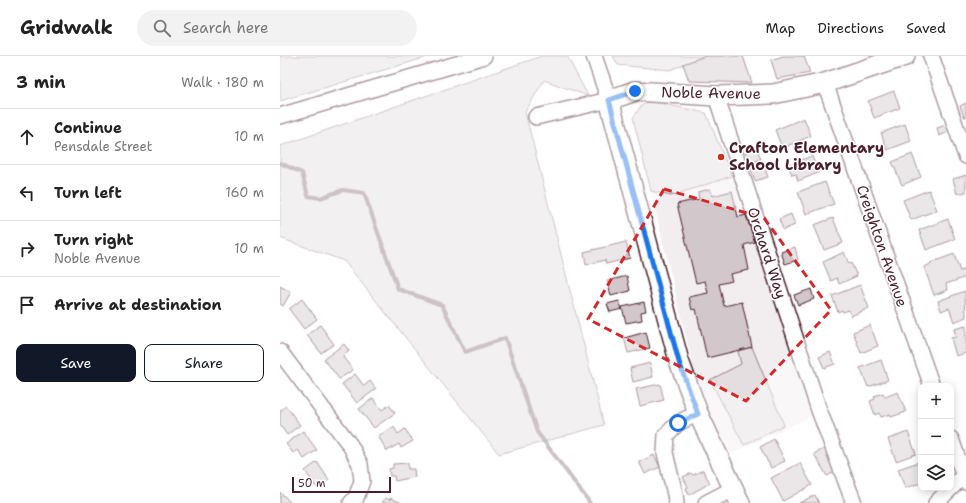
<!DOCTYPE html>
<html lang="en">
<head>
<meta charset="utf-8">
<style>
	:root { --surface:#fff; --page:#f2f2f2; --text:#222; --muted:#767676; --line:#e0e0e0; --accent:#111827 }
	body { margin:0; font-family:"Shantell Sans",sans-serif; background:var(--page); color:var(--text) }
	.controls { position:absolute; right:12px; bottom:12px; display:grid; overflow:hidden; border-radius:8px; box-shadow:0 2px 10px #0003 }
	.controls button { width:36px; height:36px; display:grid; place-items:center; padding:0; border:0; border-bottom:1px solid var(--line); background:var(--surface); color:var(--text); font:20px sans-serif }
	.scale { position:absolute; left:12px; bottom:10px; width:99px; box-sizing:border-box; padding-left:4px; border:2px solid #4a1f2b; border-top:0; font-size:11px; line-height:14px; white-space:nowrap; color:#4a1f2b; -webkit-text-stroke:3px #fff; paint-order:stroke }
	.stop { position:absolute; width:12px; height:12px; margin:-9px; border:3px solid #1a73e8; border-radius:50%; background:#fff }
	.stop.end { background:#1a73e8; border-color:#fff; box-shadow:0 1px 4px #0008 }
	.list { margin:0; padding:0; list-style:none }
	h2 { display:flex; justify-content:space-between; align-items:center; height:52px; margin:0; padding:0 16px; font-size:17px }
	h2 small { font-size:13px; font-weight:400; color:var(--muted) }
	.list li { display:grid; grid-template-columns:26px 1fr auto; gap:12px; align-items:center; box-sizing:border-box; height:56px; padding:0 16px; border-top:1px solid var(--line) }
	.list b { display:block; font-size:15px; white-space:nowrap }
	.list p { margin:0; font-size:13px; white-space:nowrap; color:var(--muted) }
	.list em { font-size:13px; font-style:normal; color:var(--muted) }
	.actions { display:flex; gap:8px; padding:12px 16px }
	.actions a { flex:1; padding:9px 0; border:1px solid var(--accent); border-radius:8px; text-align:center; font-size:14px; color:var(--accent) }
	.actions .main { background:var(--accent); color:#fff }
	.icon { flex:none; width:22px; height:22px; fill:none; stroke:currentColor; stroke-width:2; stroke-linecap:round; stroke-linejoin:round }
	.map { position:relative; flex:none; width:686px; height:447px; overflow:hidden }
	header { display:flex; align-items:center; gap:24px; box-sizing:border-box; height:56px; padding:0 20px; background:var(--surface); border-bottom:1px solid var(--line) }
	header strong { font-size:19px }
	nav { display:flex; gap:22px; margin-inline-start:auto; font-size:14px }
	.search { width:280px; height:36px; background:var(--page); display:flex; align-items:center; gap:10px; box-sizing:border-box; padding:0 14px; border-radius:22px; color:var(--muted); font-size:15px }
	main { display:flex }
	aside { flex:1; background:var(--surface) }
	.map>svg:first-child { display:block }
	.built { fill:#f2eeef }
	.green { fill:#e5dee0; stroke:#987e86 }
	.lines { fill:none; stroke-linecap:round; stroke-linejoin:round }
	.stream { stroke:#91787e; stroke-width:4 }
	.building { fill:#d2c7cb; stroke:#4a1f2b }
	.minor-casing { stroke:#4a1f2b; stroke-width:18 }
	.major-casing { stroke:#4a1f2b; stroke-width:22 }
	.minor { stroke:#fff; stroke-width:15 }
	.major { stroke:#fff; stroke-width:19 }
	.route { stroke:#1a73e8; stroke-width:5 }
	.marked { fill:none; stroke:#d62828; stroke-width:3; stroke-dasharray:8 5; stroke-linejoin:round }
	.poi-dot { fill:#c8321e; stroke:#fff; stroke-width:1.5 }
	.labels { text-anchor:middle; stroke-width:3; stroke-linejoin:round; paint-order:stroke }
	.street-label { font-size:15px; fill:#4a1f2b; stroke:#fff }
	.poi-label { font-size:15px; font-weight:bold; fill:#4a1f2b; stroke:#fff; text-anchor:start }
</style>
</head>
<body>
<header>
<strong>Gridwalk</strong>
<div class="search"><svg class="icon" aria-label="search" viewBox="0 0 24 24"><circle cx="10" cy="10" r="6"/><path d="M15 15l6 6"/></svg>Search here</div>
<nav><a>Map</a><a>Directions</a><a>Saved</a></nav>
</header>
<main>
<aside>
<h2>3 min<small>Walk · 180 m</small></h2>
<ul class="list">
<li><svg class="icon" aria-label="ahead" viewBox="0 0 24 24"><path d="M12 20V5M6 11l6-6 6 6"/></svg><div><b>Continue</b><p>Pensdale Street</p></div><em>10 m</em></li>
<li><svg class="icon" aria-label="left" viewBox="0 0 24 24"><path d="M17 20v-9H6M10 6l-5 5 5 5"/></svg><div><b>Turn left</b></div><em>160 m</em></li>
<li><svg class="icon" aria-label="right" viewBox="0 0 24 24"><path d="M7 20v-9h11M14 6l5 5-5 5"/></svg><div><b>Turn right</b><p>Noble Avenue</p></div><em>10 m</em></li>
<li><svg class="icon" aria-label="arrive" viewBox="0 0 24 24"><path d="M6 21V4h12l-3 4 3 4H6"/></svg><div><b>Arrive at destination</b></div></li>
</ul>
<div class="actions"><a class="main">Save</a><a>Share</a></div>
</aside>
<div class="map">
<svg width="686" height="447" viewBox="0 0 686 447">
	<rect width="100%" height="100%" fill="#fff"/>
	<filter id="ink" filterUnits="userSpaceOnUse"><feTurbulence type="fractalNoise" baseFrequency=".025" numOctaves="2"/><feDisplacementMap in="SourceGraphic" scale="8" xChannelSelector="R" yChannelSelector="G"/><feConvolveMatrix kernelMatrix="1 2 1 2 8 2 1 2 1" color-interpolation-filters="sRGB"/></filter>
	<g filter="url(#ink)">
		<polygon class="built" points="370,45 426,57 452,120 536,358 451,398 427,352 415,318 353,62 361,50"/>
		<g class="green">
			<polygon points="0,0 151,0 0,45"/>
			<polygon points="262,0 287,0 308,40 264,24 245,56 324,369 219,398 64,205 0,182 0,90"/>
			<polygon points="333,0 425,0 390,14 338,9"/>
			<polygon points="370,45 426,57 452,120 391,140 371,135 353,62 361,50"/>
			<polygon points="472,291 504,369 464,389 430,324 461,308 458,295"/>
		</g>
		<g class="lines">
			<polyline class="stream" points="0,107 22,117 28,140 40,142 63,134 84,137 118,233 162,249 185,296 225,282 257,376 310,447"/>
		</g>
		<g class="building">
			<polygon points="425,0 463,0 472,27 409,25 403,8"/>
			<polygon points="503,0 524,0 530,17 497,23 491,4"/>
			<polygon points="614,35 620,52 594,62 588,45"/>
			<polygon points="686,47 686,61 684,61 680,50"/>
			<polygon points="524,62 531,80 502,92 495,74"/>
			<polygon points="625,68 631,85 607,94 601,77"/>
			<polygon points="669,68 671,75 659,80 657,72"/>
			<polygon points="477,92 481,103 470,107 465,96"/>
			<polygon points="632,98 641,121 622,129 612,106"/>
			<polygon points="532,100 538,117 518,125 516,118 512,119 508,109"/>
			<polygon points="484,109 488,121 475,125 471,113"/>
			<polygon points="686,119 686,136 677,138 673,123"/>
			<polygon points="545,126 554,148 526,158 518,136"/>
			<polygon points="430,133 432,140 452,135 458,161 466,159 475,186 464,189 469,214 450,218 452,225 439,228 444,250 462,246 472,291 427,302 416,253 412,254 409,241 428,237 425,225 416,227 397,148 419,143 418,136"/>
			<polygon points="649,134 657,154 631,164 623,144"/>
			<polygon points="511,158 515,169 503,174 499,163"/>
			<polygon points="553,162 563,187 544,194 534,169"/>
			<polygon points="668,163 675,183 646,194 639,174"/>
			<polygon points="346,186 350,202 326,208 325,204 306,209 304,196"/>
			<polygon points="515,191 518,204 505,208 501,196"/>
			<polygon points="564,196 569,208 571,207 577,220 559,228 557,222 551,225 543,206"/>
			<polygon points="674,198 680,215 684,214 686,221 666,228 668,234 654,239 644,211 651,208 650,207"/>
			<polygon points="347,220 350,235 331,240 327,225"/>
			<polygon points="580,229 589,252 571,260 569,254 563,256 562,254 558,256 552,240"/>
			<polygon points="0,230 11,236 3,250 0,248"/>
			<polygon points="531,233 534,243 518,249 514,239"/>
			<polygon points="685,235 686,261 674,266 669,252 661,255 658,245"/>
			<polygon points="22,243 37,263 24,273 9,253"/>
			<polygon points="339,245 342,253 330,256 327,248"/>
			<polygon points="364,246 366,255 361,256 362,264 346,267 342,251"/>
			<polygon points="40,269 54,288 41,297 27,279"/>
			<polygon points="590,269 598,290 581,297 573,276"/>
			<polygon points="686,270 686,297 676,300 671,282 676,281 674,273"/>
			<polygon points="366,276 370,292 348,297 344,282"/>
			<polygon points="64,288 69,295 63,301 73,314 59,323 44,303"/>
			<polygon points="550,296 555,308 544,312 539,301"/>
			<polygon points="601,304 608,324 588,331 580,312"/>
			<polygon points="370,307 373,321 353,326 350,312"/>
			<polygon points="75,318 84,330 90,325 96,333 77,347 62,328"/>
			<polygon points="380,328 384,344 360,350 356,333"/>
			<polygon points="618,336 626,356 611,361 610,358 601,361 599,357 595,359 590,345 595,343 594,340 603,337 605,341"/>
			<polygon points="93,342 102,354 109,349 115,357 94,372 79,353"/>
			<polygon points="6,350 20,369 7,379 0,369 0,355"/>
			<polygon points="114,371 118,378 125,373 133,385 121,392 119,388 107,395 98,380"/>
			<polygon points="23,375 37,394 24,403 18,394 13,397 6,388"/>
			<polygon points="628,376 636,398 616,405 608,383"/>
			<polygon points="494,383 505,405 491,412 480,391"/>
			<polygon points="545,392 558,414 547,420 534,398"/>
			<polygon points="374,399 380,411 365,418 359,406"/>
			<polygon points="37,406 49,424 37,432 25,415"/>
			<polygon points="639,406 641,413 641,427 625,432 618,413"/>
			<polygon points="128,407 128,413 134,413 135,421 115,425 114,420 110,420 109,413 113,412 113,408"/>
			<polygon points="520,407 532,429 503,445 491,422"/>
			<polygon points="423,414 430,427 409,439 406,432 408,431 403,421 411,417 413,419"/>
			<polygon points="0,436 11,447 0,447"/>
			<polygon points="535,439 539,447 519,447"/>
			<polygon points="105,442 110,444 110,442 122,447 102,447"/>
		</g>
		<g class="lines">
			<g class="minor-casing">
				<g id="minor">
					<polyline points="651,0 686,100"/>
					<polyline points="545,27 652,330"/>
					<polyline points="436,40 539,354 574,447"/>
					<polyline points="0,60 204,0"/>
					<polyline points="256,61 329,44 314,0"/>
					<polyline points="0,296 70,389 80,408 82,425 76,442 71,447"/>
					<polyline points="671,383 686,426"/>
					<polyline points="396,447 395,438 385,397 386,379 398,367 418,357"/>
					<polyline points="426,447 453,433"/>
					<polyline points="656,447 686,417"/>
				</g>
			</g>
			<g class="major-casing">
				<polyline id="major" points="460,447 418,357 399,305 329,44 355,35 436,40 493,38 545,27 625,0"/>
			</g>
			<use href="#minor" class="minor"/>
			<use href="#major" class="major"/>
		</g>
	</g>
	<g class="lines" filter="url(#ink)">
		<polyline class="route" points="355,35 329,44 399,306 418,358 398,367"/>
	</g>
	<path d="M0 0H686V447H0ZM384,133L484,162L551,254L466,345L308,263Z" fill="#fff" fill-opacity=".55" fill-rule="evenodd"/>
	<path class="marked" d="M384,133L484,162L551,254L466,345L308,263Z"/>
	<circle class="poi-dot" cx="441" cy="101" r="4"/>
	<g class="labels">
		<g class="street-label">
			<text transform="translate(431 37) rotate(1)" y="5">Noble Avenue</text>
			<text transform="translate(602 190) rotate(71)" y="5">Creighton Avenue</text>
			<text transform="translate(487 197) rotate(72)" y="5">Orchard Way</text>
		</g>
		<g class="poi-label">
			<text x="449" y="97">Crafton Elementary<tspan x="449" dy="17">School Library</tspan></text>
		</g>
	</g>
</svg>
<div class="controls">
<button>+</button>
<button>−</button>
<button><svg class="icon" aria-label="layers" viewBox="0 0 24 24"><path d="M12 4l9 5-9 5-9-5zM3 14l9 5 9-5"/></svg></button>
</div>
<div class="scale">50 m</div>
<div class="stop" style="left:398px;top:367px"></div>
<div class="stop end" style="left:355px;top:35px"></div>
</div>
</main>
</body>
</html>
